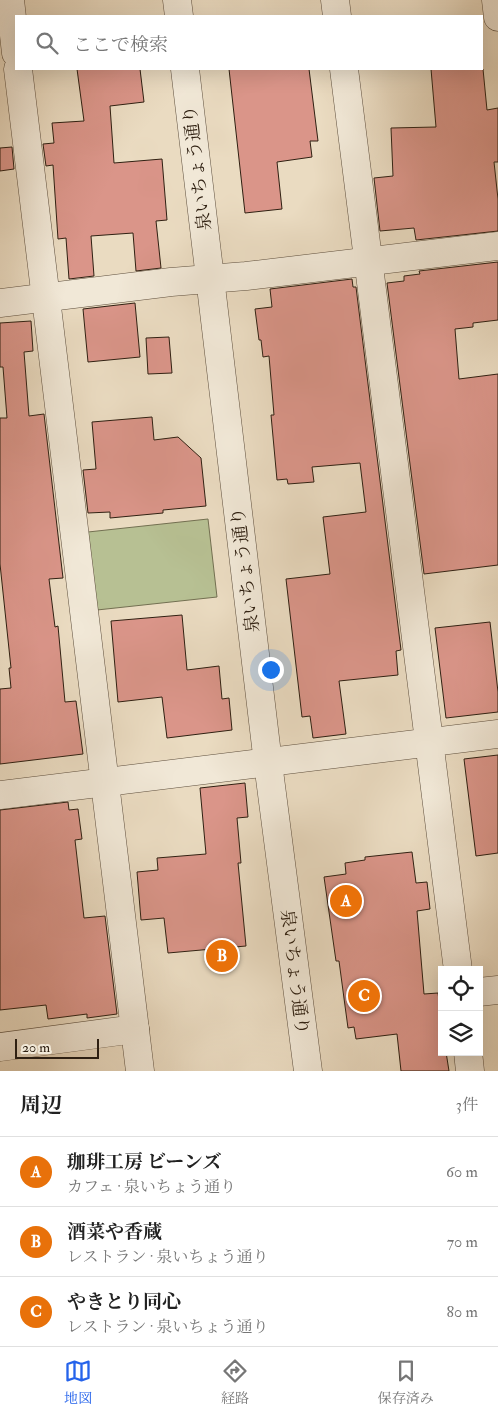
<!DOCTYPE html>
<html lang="ja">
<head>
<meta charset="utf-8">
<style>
	:root { --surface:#fff; --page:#f6f6f6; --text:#222; --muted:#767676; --line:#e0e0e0; --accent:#2563eb }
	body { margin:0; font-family:"IM FELL Double Pica","Noto Serif JP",serif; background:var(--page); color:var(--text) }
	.controls { position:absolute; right:15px; bottom:15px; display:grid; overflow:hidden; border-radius:0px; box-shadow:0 5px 20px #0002 }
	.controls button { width:45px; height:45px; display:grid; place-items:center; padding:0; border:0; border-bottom:1px solid var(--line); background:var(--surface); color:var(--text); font:25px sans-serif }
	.scale { position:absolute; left:15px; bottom:12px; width:84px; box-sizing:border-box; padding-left:5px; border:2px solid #2f2012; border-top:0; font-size:14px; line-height:18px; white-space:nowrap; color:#2f2012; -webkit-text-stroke:4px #f1e8d7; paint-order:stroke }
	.you { position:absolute; left:270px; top:669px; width:18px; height:18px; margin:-12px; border:4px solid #fff; border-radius:50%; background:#1a73e8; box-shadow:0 0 0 8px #1a73e833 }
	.badge { display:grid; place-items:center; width:32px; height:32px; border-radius:50%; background:var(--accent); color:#fff; font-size:16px; font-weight:700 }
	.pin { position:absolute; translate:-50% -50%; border:2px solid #fff; box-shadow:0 1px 5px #0006 }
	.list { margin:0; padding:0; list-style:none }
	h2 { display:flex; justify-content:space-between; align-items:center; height:65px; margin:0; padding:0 20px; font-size:21px }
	h2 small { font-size:16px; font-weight:400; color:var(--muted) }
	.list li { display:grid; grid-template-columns:32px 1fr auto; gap:15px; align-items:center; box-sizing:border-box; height:70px; padding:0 20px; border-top:1px solid var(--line) }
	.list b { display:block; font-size:19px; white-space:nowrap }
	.list p { margin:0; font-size:16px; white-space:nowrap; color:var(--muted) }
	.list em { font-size:16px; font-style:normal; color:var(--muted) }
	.icon { flex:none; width:28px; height:28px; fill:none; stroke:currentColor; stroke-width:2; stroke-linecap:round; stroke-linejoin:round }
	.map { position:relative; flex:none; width:498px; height:1071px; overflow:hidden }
	.search { position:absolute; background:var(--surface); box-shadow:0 5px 20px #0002; left:15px; right:15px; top:15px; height:55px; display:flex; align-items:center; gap:12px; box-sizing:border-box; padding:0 18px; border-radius:0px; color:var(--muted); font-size:19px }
	.sheet { height:275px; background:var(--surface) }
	nav { display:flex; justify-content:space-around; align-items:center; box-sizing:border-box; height:70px; border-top:1px solid var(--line); background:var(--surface); font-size:14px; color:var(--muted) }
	nav a { display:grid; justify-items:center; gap:2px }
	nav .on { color:var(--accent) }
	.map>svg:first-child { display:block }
	.green { fill:#b7c093; stroke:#737052 }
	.building { fill:#da9589; stroke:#2f2012 }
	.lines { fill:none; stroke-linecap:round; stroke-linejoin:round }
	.minor-casing { stroke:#5e4f3e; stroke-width:29 }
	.minor { stroke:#f1e8d7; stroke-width:28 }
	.labels { text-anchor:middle; stroke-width:4.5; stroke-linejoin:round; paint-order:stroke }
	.street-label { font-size:18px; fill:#2f2012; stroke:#f1e8d7 }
</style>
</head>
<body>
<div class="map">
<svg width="498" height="1071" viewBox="0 0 498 1071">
	<rect width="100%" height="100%" fill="#eadbc1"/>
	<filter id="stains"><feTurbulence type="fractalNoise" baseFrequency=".004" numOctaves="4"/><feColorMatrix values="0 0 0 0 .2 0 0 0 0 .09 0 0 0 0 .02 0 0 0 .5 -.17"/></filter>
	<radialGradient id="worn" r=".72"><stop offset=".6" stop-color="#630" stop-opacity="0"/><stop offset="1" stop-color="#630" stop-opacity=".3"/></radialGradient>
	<polygon class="green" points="208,519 217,597 97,610 88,532"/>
	<g class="building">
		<polygon points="77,69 140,69 144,102 110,106 114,163 162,159 167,220 156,221 161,268 136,271 133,233 91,236 94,276 69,279 66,238 58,239 53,165 46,166 43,144 54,143 52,123 84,121"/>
		<polygon points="229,69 309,69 318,141 310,141 312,157 277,162 282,209 245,213"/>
		<polygon points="431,69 483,69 487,110 498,108 498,162 494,162 498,199 498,231 416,240 414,228 380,231 374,178 393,176 391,128 436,127"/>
		<polygon points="12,147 14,169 0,171 0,148"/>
		<polygon points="498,262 498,320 473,323 473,327 455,329 459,379 498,374 498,565 424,574 387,283 404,281 404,276 420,274 419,271"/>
		<polygon points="352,279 353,287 356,287 401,650 396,651 398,675 339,681 346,734 313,738 310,716 302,717 286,579 330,574 323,517 366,512 360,463 312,467 314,482 288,484 287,479 277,480 271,415 274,415 269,356 263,357 261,340 259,340 255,309 272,307 270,289"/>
		<polygon points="135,303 140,357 88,362 83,309"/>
		<polygon points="31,321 33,351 24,352 29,416 44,414 63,578 49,579 55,627 58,626 65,702 76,701 83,754 0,764 0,689 11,688 9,668 11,668 0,564 0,418 7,418 3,367 0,367 0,323"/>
		<polygon points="169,337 172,373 148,374 146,338"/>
		<polygon points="152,417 154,440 178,437 201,458 206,506 163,510 163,513 110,518 110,512 88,513 83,470 96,469 92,422"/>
		<polygon points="182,615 187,670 219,666 222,699 229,698 232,730 167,738 162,697 118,702 111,621"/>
		<polygon points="490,622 498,692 498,712 446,718 435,628"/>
		<polygon points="498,755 498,853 476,856 464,759"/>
		<polygon points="245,783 248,817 237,818 241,863 238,863 246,946 168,953 164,918 141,920 137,872 158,870 157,858 206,854 200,788"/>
		<polygon points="68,802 69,810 78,809 82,839 75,840 84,918 105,916 117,1014 87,1018 87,1014 48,1019 46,1005 0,1010 0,810"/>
		<polygon points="412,852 416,883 427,882 430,909 417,911 424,994 438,993 442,1023 442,1052 446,1052 449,1071 401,1071 397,1034 356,1039 354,1027 348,1028 339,961 336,961 324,877 346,874 345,863 365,860 365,857"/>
	</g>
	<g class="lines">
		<g class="minor-casing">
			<g id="minor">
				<polyline points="10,0 16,53"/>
				<polyline points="177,0 179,16"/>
				<polyline points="335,0 337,16"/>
				<polyline points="496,0 498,17"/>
				<polyline points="18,69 140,1071"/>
				<polyline points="185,69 268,763 308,1071"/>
				<polyline points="344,69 458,970"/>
				<polyline points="0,303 171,282 246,276 498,246"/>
				<polyline points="0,795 498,734"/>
				<polyline points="479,992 498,990"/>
				<polyline points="0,1047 135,1029"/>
				<polyline points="468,1052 470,1071"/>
			</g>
		</g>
		<use href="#minor" class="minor"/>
	</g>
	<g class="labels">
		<g class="street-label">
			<text transform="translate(197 168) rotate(-97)" y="6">泉いちょう通り</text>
			<text transform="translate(245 570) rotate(-97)" y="6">泉いちょう通り</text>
			<text transform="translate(295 972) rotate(83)" y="6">泉いちょう通り</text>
		</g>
	</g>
	<rect width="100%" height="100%" filter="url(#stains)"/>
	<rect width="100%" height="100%" fill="url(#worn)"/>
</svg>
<div class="controls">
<button><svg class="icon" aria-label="locate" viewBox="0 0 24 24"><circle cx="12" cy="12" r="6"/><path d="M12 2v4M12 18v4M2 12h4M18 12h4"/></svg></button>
<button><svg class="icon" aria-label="layers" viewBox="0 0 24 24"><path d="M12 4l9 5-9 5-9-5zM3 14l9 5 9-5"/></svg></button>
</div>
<div class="scale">20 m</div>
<div class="you"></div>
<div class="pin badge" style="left:346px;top:901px;background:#e8710a">A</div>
<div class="pin badge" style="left:222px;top:956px;background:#e8710a">B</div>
<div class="pin badge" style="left:364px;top:996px;background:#e8710a">C</div>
<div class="search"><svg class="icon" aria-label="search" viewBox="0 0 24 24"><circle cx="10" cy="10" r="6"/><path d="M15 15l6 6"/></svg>ここで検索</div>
</div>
<section class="sheet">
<h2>周辺<small>3件</small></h2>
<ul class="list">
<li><span class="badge" style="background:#e8710a">A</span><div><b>珈琲工房 ビーンズ</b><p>カフェ · 泉いちょう通り</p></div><em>60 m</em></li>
<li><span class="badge" style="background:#e8710a">B</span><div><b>酒菜や香蔵</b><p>レストラン · 泉いちょう通り</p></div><em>70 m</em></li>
<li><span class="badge" style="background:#e8710a">C</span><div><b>やきとり同心</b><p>レストラン · 泉いちょう通り</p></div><em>80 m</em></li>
</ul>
</section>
<nav>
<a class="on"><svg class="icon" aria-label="map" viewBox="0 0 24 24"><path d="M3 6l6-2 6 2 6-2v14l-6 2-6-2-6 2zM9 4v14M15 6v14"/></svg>地図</a>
<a><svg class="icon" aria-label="directions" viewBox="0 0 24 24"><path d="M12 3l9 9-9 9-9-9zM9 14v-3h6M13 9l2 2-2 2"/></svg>経路</a>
<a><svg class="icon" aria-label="saved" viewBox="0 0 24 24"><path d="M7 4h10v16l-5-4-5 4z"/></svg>保存済み</a>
</nav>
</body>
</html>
